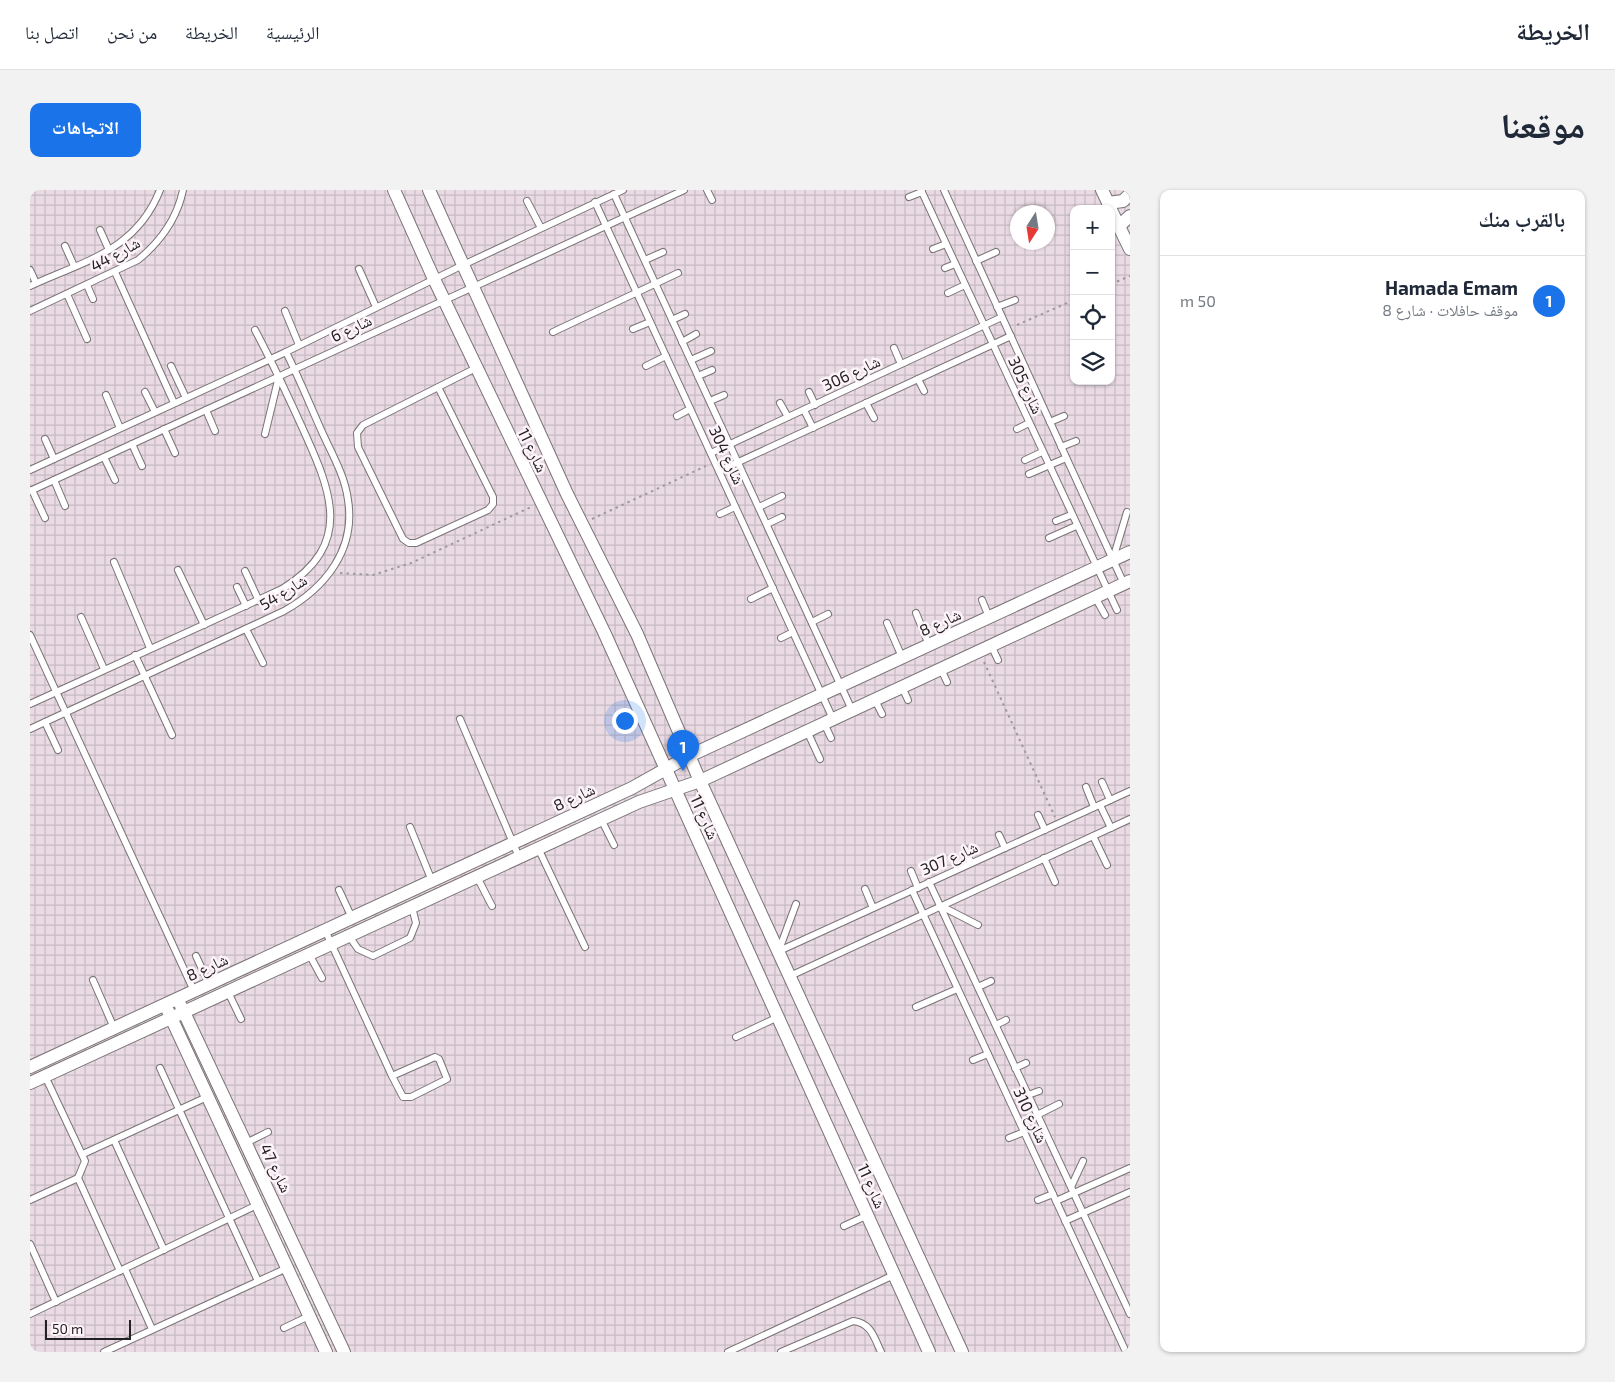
<!DOCTYPE html>
<html lang="ar">
<head>
<meta charset="utf-8">
<style>
	:root { --surface:#fff; --page:#f2f2f3; --text:#1f2937; --muted:#747a83; --line:#e0e1e3; --accent:#1a73e8 }
	body { margin:0; font-family:"Exo 2","Noto Naskh Arabic",sans-serif; background:var(--page); color:var(--text); direction:rtl }
	.controls { position:absolute; right:15px; top:15px; display:grid; overflow:hidden; border-radius:10px; box-shadow:0 1px 4px #0004 }
	.controls button { width:45px; height:45px; display:grid; place-items:center; padding:0; border:0; border-bottom:1px solid var(--line); background:var(--surface); color:var(--text); font:25px sans-serif }
	.compass { position:absolute; left:980px; top:15px; width:45px; height:45px; border-radius:50%; background:var(--surface); box-shadow:0 1px 4px #0004; rotate:192deg }
	.scale { position:absolute; left:15px; bottom:12px; width:86px; box-sizing:border-box; padding-left:5px; border:2px solid #242123; border-top:0; font-size:14px; line-height:18px; white-space:nowrap; color:#242123; -webkit-text-stroke:4px #fcf4f9; paint-order:stroke }
	.you { position:absolute; left:594px; top:530px; width:18px; height:18px; margin:-12px; border:4px solid #fff; border-radius:50%; background:#1a73e8; box-shadow:0 0 0 8px #1a73e833 }
	.badge { display:grid; place-items:center; width:32px; height:32px; border-radius:50%; background:var(--accent); color:#fff; font-size:16px; font-weight:700 }
	.pin { position:absolute; translate:-50% -41px; filter:drop-shadow(0 1px 2px #0008) }
	.pin::after { content:''; position:absolute; top:26px; width:18px; height:15px; background:inherit; clip-path:polygon(0 0,100% 0,50% 100%) }
	.list { margin:0; padding:0; list-style:none }
	h2 { display:flex; justify-content:space-between; align-items:center; height:65px; margin:0; padding:0 20px; font-size:21px }
	h2 small { font-size:16px; font-weight:400; color:var(--muted) }
	.list li { display:grid; grid-template-columns:32px 1fr auto; gap:15px; align-items:center; box-sizing:border-box; height:90px; padding:0 20px; border-top:1px solid var(--line) }
	.list b { display:block; font-size:19px; white-space:nowrap }
	.list p { margin:0; font-size:16px; white-space:nowrap; color:var(--muted) }
	.list em { font-size:16px; font-style:normal; color:var(--muted) }
	.icon { flex:none; width:28px; height:28px; fill:none; stroke:currentColor; stroke-width:2; stroke-linecap:round; stroke-linejoin:round }
	.map { position:relative; flex:none; width:1100px; height:1162px; overflow:hidden; direction:ltr; border-radius:10px }
	header { display:flex; align-items:center; gap:30px; box-sizing:border-box; height:70px; padding:0 25px; background:var(--surface); border-bottom:1px solid var(--line) }
	header strong { font-size:24px }
	nav { display:flex; gap:28px; margin-inline-start:auto; font-size:18px }
	.intro { display:flex; align-items:center; justify-content:space-between; box-sizing:border-box; height:120px; padding:0 30px }
	h1 { margin:0; font-size:35px }
	.button { padding:12px 22px; border-radius:10px; background:var(--accent); color:#fff; font-size:18px; font-weight:700 }
	main { display:flex; gap:30px; padding:0 30px }
	aside { flex:1; background:var(--surface); border-radius:10px; box-shadow:0 1px 4px #0004 }
	.map>svg:first-child { display:block }
	.industrial { fill:url(#industrial-grid); fill-rule:evenodd }
	.lines { fill:none; stroke-linecap:round; stroke-linejoin:round }
	.lane-casing { stroke:#7a7477; stroke-width:8 }
	.street-casing { stroke:#7a7477; stroke-width:14 }
	.path { stroke:#9f999c; stroke-width:2; stroke-dasharray:2.5 4; stroke-linecap:butt }
	.lane { stroke:#fff; stroke-width:6 }
	.street { stroke:#fff; stroke-width:12 }
	.labels { text-anchor:middle; stroke-width:5; stroke-linejoin:round; paint-order:stroke }
	.street-label { font-size:16px; fill:#242123; stroke:#fcf4f9 }
</style>
</head>
<body>
<header>
<strong>الخريطة</strong>
<nav><a>الرئيسية</a><a>الخريطة</a><a>من نحن</a><a>اتصل بنا</a></nav>
</header>
<div class="intro"><h1>موقعنا</h1><a class="button">الاتجاهات</a></div>
<main>
<aside>
<h2>بالقرب منك<small></small></h2>
<ul class="list">
<li><span class="badge">1</span><div><b>Hamada Emam</b><p>موقف حافلات · شارع 8</p></div><em>50 m</em></li>
</ul>
</aside>
<div class="map">
<svg width="1100" height="1162" viewBox="0 0 1100 1162">
	<defs>
		<pattern id="industrial-grid" width="8" height="8" patternUnits="userSpaceOnUse" patternTransform="scale(1.25)"><rect width="8" height="8" fill="#e9dae3"/><path d="M0 4h8M4 0v8" fill="none" stroke="#c8bbc2"/></pattern>
	</defs>
	<rect width="100%" height="100%" fill="#efe7eb"/>
	<path class="industrial" d="M0,0H1100V1162H0ZM1044,19H1081V191H1044ZM988,22H1018V52H988Z"/>
	<g class="lines">
		<g class="lane-casing">
			<g id="lane">
				<polyline points="677,0 682,10"/>
				<polyline points="891,0 1087,420"/>
				<polyline points="914,0 1094,394"/>
				<polyline points="584,4 822,520"/>
				<polyline points="879,7 892,2"/>
				<polyline points="497,11 511,38"/>
				<polyline points="565,12 803,529"/>
				<polyline points="70,40 79,60"/>
				<polyline points="35,56 44,76"/>
				<polyline points="903,59 916,54"/>
				<polyline points="615,70 633,62"/>
				<polyline points="946,71 966,62"/>
				<polyline points="915,78 925,74"/>
				<polyline points="329,79 346,117"/>
				<polyline points="0,80 6,93"/>
				<polyline points="85,82 144,213"/>
				<polyline points="57,95 63,109"/>
				<path d="M0,96C54,71 106,61 130,0"/>
				<polyline points="918,103 935,95"/>
				<polyline points="37,104 57,149"/>
				<polyline points="967,117 985,110"/>
				<path d="M0,121L108,70C130,52 147,29 153,0"/>
				<polyline points="255,121 269,155"/>
				<polyline points="642,130 655,124"/>
				<polyline points="603,139 620,132"/>
				<polyline points="523,142 648,83"/>
				<polyline points="652,152 666,144"/>
				<polyline points="864,158 871,174"/>
				<polyline points="661,170 681,161"/>
				<polyline points="141,176 156,208"/>
				<polyline points="616,176 636,166"/>
				<polyline points="668,186 682,180"/>
				<polyline points="888,189 894,201"/>
				<polyline points="408,197 463,307 463,314 458,320 386,353 379,353 373,349 328,257 327,243 333,235 446,178"/>
				<polyline points="115,202 125,222"/>
				<polyline points="779,202 785,215"/>
				<polyline points="76,205 90,238"/>
				<polyline points="680,211 694,205"/>
				<polyline points="750,213 758,227"/>
				<polyline points="836,213 844,228"/>
				<polyline points="176,220 185,241"/>
				<polyline points="774,220 783,238"/>
				<polyline points="647,226 660,219"/>
				<polyline points="1020,232 1034,226"/>
				<polyline points="134,239 145,263"/>
				<polyline points="987,239 999,233"/>
				<polyline points="235,244 249,186"/>
				<polyline points="15,249 24,269"/>
				<polyline points="102,254 112,276"/>
				<polyline points="1031,257 1046,251"/>
				<polyline points="681,263 972,127"/>
				<polyline points="74,267 85,290"/>
				<polyline points="995,270 1012,262"/>
				<polyline points="0,280 256,162 433,75 593,0"/>
				<polyline points="689,281 981,146"/>
				<polyline points="999,284 1036,268"/>
				<polyline points="24,290 35,316"/>
				<polyline points="2,300 15,328"/>
				<polyline points="0,301 654,0"/>
				<polyline points="729,317 752,306"/>
				<polyline points="690,324 705,317"/>
				<polyline points="1026,331 1041,325"/>
				<polyline points="737,334 752,327"/>
				<polyline points="1019,348 1046,336"/>
				<polyline points="1083,369 1097,322"/>
				<polyline points="84,372 120,458"/>
				<polyline points="148,380 174,435"/>
				<polyline points="215,381 229,411"/>
				<polyline points="207,397 216,416"/>
				<polyline points="1065,407 1075,425"/>
				<polyline points="721,409 743,398"/>
				<polyline points="952,410 959,427"/>
				<polyline points="886,423 899,455"/>
				<polyline points="51,427 74,479"/>
				<polyline points="782,432 798,424"/>
				<polyline points="857,433 872,467"/>
				<polyline points="216,439 233,473"/>
				<polyline points="0,445 164,801"/>
				<polyline points="751,448 763,442"/>
				<polyline points="961,455 968,470"/>
				<polyline points="105,465 142,545"/>
				<polyline points="911,479 917,492"/>
				<polyline points="872,497 878,510"/>
				<polyline points="845,510 852,524"/>
				<path d="M0,514L252,399C325,354 301,301 272,237C257,204 242,172 225,140"/>
				<polyline points="430,529 489,667"/>
				<polyline points="15,532 28,560"/>
				<polyline points="794,533 801,548"/>
				<path d="M0,539L254,421C295,398 326,360 318,310C315,286 302,264 292,242C280,215 269,188 256,162"/>
				<polyline points="777,541 790,569"/>
				<polyline points="1072,592 1080,610"/>
				<polyline points="1056,597 1064,617"/>
				<polyline points="1070,615 1081,638"/>
				<polyline points="1008,625 1015,640"/>
				<polyline points="571,629 584,655"/>
				<polyline points="380,637 402,691"/>
				<polyline points="969,645 975,658"/>
				<polyline points="1063,646 1077,675"/>
				<polyline points="508,658 555,757"/>
				<polyline points="935,659 941,673"/>
				<polyline points="1014,668 1025,692"/>
				<polyline points="881,681 888,698"/>
				<polyline points="447,687 462,716"/>
				<polyline points="899,692 1100,1124"/>
				<polyline points="835,699 843,718"/>
				<polyline points="309,700 322,728"/>
				<polyline points="882,700 1096,1162"/>
				<polyline points="911,716 948,735"/>
				<polyline points="295,740 362,886"/>
				<polyline points="319,746 328,759 343,766 380,748 386,733 382,717"/>
				<polyline points="749,760 766,714"/>
				<polyline points="749,761 1100,601"/>
				<polyline points="279,764 292,788"/>
				<polyline points="166,766 179,794"/>
				<polyline points="760,786 1100,629"/>
				<polyline points="63,790 84,838"/>
				<polyline points="948,797 961,791"/>
				<polyline points="198,802 211,829"/>
				<polyline points="886,817 927,799"/>
				<polyline points="966,835 976,830"/>
				<polyline points="706,847 748,827"/>
				<polygon points="405,867 409,869 417,889 381,907 373,907 362,886"/>
				<polyline points="943,870 958,864"/>
				<polyline points="130,878 228,1091"/>
				<polyline points="985,878 996,873"/>
				<polyline points="15,886 55,971 48,988"/>
				<polyline points="998,905 1009,901"/>
				<polyline points="1007,925 1029,914"/>
				<polyline points="979,948 994,942"/>
				<polyline points="84,950 134,1060"/>
				<polyline points="216,953 238,942"/>
				<polyline points="53,964 177,907"/>
				<polyline points="1041,997 1053,971"/>
				<polyline points="0,1010 48,988 90,1081"/>
				<polyline points="1008,1010 1023,1004"/>
				<polyline points="1026,1011 1100,978"/>
				<polyline points="1035,1031 1100,1002"/>
				<polyline points="814,1036 838,1025"/>
				<polyline points="0,1054 26,1112"/>
				<polyline points="95,1079 122,1139"/>
				<polyline points="0,1124 227,1015"/>
				<polyline points="254,1138 279,1126"/>
				<polyline points="74,1162 257,1078"/>
				<polyline points="698,1162 864,1085"/>
				<path d="M751,1162L823,1131C841,1133 844,1147 851,1162"/>
			</g>
		</g>
		<g class="street-casing">
			<g id="street">
				<polyline points="364,0 404,89 574,442 899,1162"/>
				<polyline points="399,0 537,304 607,444 670,591 932,1162"/>
				<polyline points="1072,0 1081,19"/>
				<polyline points="1078,13 1093,11 1100,4"/>
				<polyline points="1081,20 1100,59"/>
				<polyline points="1089,36 1100,26"/>
				<polyline points="151,816 314,1162"/>
				<polyline points="138,821 296,1162"/>
				<polyline points="0,877 602,598 659,566 1100,362"/>
				<polyline points="0,893 609,612 670,591 1100,391"/>
			</g>
		</g>
		<g class="path">
			<polyline points="1081,94 1100,86"/>
			<polyline points="987,135 1044,110"/>
			<polyline points="562,329 676,276"/>
			<polyline points="310,383 343,385 381,373 501,317"/>
			<polyline points="954,472 1025,627"/>
		</g>
		<use href="#lane" class="lane"/>
		<use href="#street" class="street"/>
	</g>
	<g class="labels">
		<g class="street-label">
			<text transform="translate(85 64) rotate(-29)" y="6">شارع 44</text>
			<text transform="translate(321 138) rotate(-25)" y="6">شارع 6</text>
			<text transform="translate(821 183) rotate(-25)" y="6">شارع 306</text>
			<text transform="translate(996 195) rotate(65)" y="6">شارع 305</text>
			<text transform="translate(503 260) rotate(64)" y="6">شارع 11</text>
			<text transform="translate(697 265) rotate(65)" y="6">شارع 304</text>
			<text transform="translate(253 402) rotate(-32)" y="6">شارع 54</text>
			<text transform="translate(910 432) rotate(-25)" y="6">شارع 8</text>
			<text transform="translate(544 607) rotate(-25)" y="6">شارع 8</text>
			<text transform="translate(675 627) rotate(66)" y="6">شارع 11</text>
			<text transform="translate(919 668) rotate(-24)" y="6">شارع 307</text>
			<text transform="translate(177 777) rotate(-25)" y="6">شارع 8</text>
			<text transform="translate(1001 925) rotate(65)" y="6">شارع 310</text>
			<text transform="translate(246 978) rotate(64)" y="6">شارع 47</text>
			<text transform="translate(842 996) rotate(66)" y="6">شارع 11</text>
		</g>
	</g>
</svg>
<div class="controls">
<button>+</button>
<button>−</button>
<button><svg class="icon" aria-label="locate" viewBox="0 0 24 24"><circle cx="12" cy="12" r="6"/><path d="M12 2v4M12 18v4M2 12h4M18 12h4"/></svg></button>
<button><svg class="icon" aria-label="layers" viewBox="0 0 24 24"><path d="M12 4l9 5-9 5-9-5zM3 14l9 5 9-5"/></svg></button>
</div>
<svg class="compass" viewBox="-18 -18 36 36"><path d="M0-13l5 13h-10z" fill="#e53935"/><path d="M0 13l5-13h-10z" fill="#747a83"/></svg>
<div class="scale">50 m</div>
<div class="you"></div>
<div class="pin badge" style="left:653px;top:581px">1</div>
</div>
</main>
</body>
</html>
